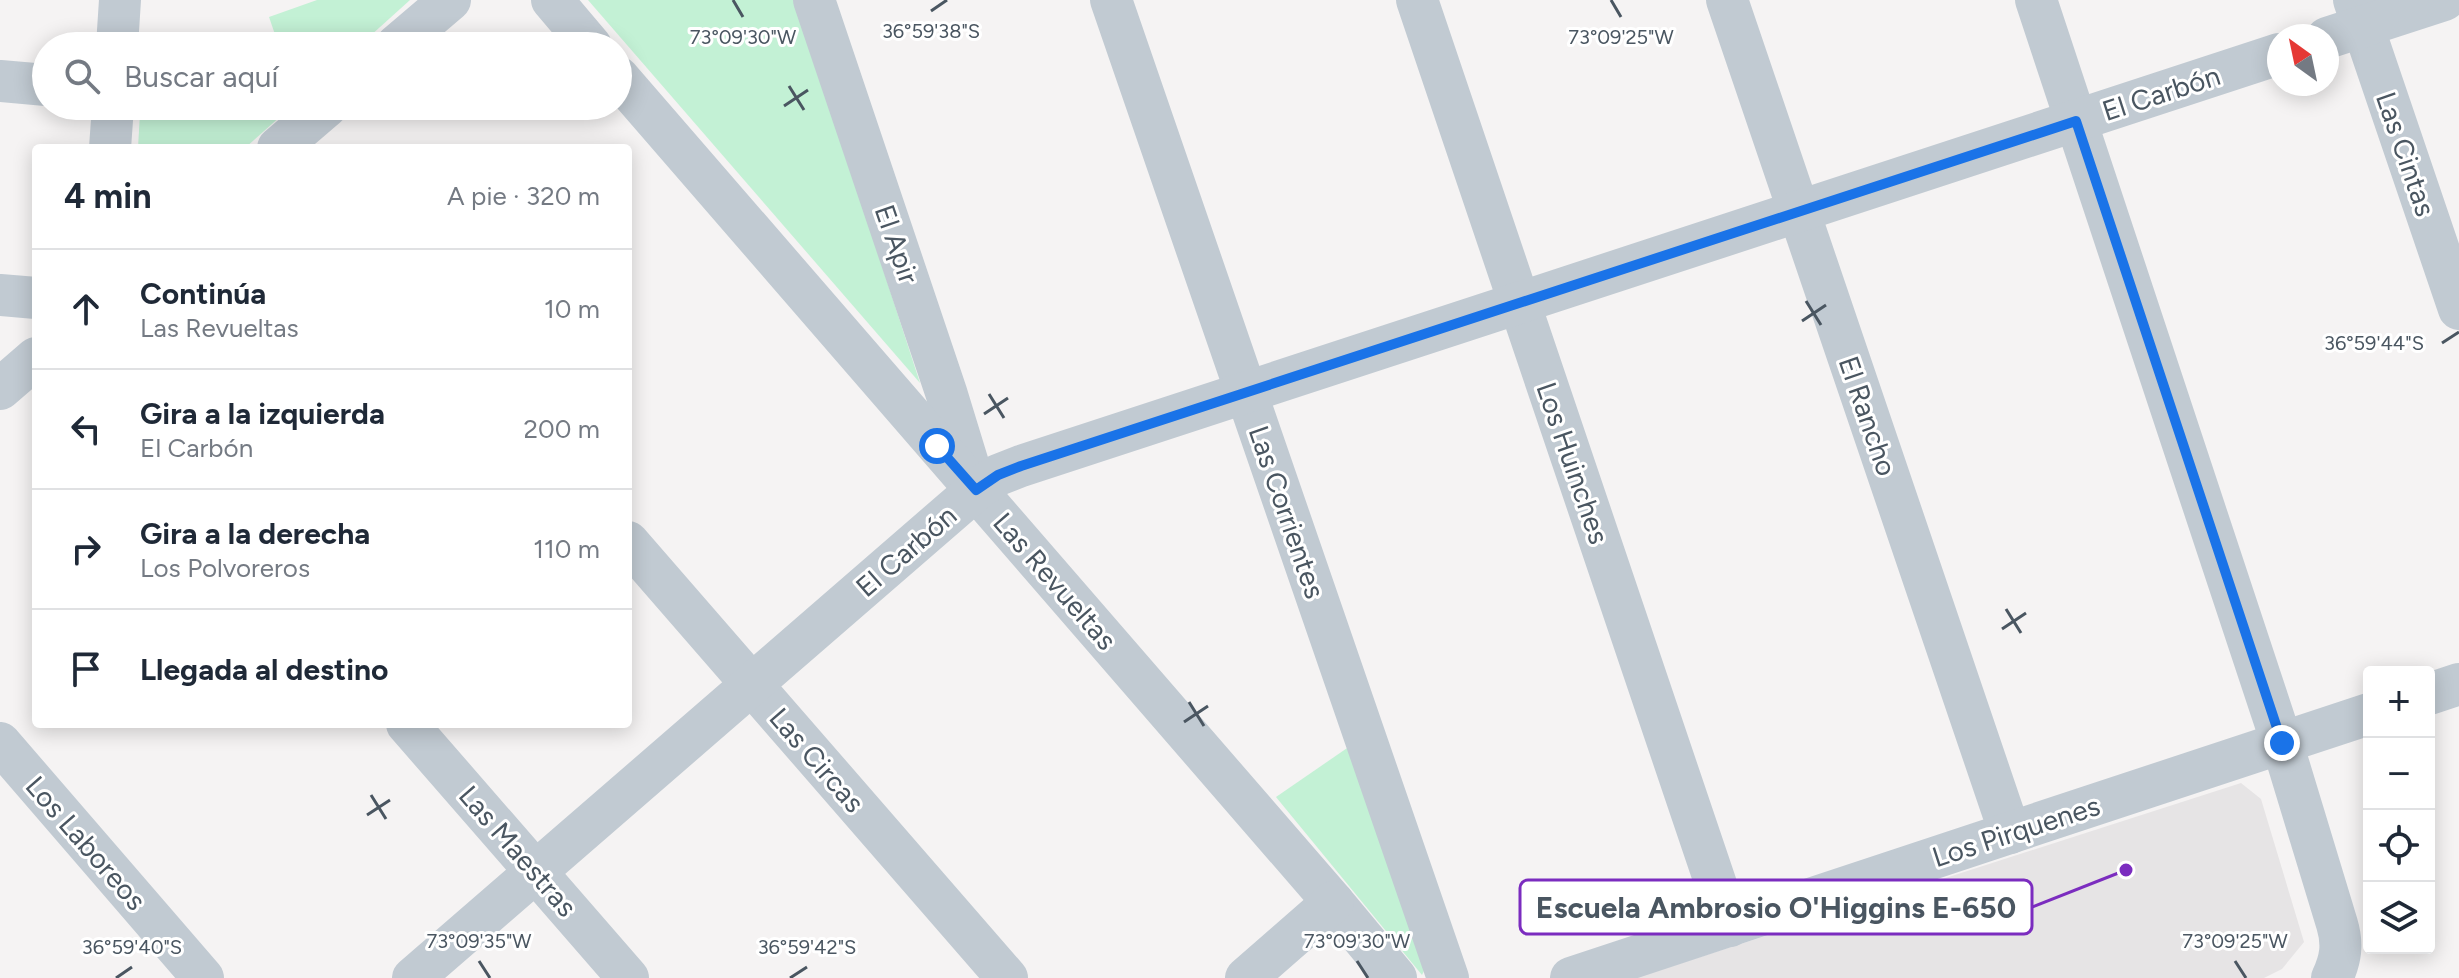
<!DOCTYPE html>
<html lang="es">
<head>
<meta charset="utf-8">
<style>
	:root { --surface:#fff; --page:#f2f2f3; --text:#1f2937; --muted:#747a83; --line:#e0e1e3 }
	body { margin:0; font-family:Figtree,sans-serif; background:var(--page); color:var(--text) }
	.controls { position:absolute; right:24px; bottom:24px; display:grid; overflow:hidden; border-radius:8px; box-shadow:0 4px 20px #0003 }
	.controls button { width:72px; height:72px; display:grid; place-items:center; padding:0; border:0; border-bottom:2px solid var(--line); background:var(--surface); color:var(--text); font:40px sans-serif }
	.compass { position:absolute; left:2267px; top:24px; width:72px; height:72px; border-radius:50%; background:var(--surface); box-shadow:0 4px 20px #0003; rotate:327deg }
	.stop { position:absolute; width:24px; height:24px; margin:-18px; border:6px solid #1a73e8; border-radius:50%; background:#fff }
	.stop.end { background:#1a73e8; border-color:#fff; box-shadow:0 2px 8px #0008 }
	.list { margin:0; padding:0; list-style:none }
	h2 { display:flex; justify-content:space-between; align-items:center; height:104px; margin:0; padding:0 32px; font-size:34px }
	h2 small { font-size:26px; font-weight:400; color:var(--muted) }
	.list li { display:grid; grid-template-columns:52px 1fr auto; gap:24px; align-items:center; box-sizing:border-box; height:120px; padding:0 32px; border-top:2px solid var(--line) }
	.list b { display:block; font-size:30px; white-space:nowrap }
	.list p { margin:0; font-size:26px; white-space:nowrap; color:var(--muted) }
	.list em { font-size:26px; font-style:normal; color:var(--muted) }
	.icon { flex:none; width:44px; height:44px; fill:none; stroke:currentColor; stroke-width:2; stroke-linecap:round; stroke-linejoin:round }
	.map { position:relative; flex:none; width:2459px; height:978px; overflow:hidden }
	.search { position:absolute; background:var(--surface); box-shadow:0 4px 20px #0003; left:32px; top:32px; width:600px; height:88px; display:flex; align-items:center; gap:20px; box-sizing:border-box; padding:0 28px; border-radius:44px; color:var(--muted); font-size:30px }
	.panel { position:absolute; background:var(--surface); box-shadow:0 4px 20px #0003; left:32px; top:144px; width:600px; height:584px; border-radius:8px }
	.map>svg:first-child { display:block }
	.education { fill:#e6e4e5 }
	.green { fill:#c3f1d5 }
	.lines { fill:none; stroke-linecap:round; stroke-linejoin:round }
	.minor { stroke:#c1cad2; stroke-width:42 }
	.route { stroke:#1a73e8; stroke-width:10 }
	.ticks { fill:none; stroke:#4a5661; stroke-width:3 }
	.labels { text-anchor:middle; stroke-width:6; stroke-linejoin:round; paint-order:stroke }
	.street-label { font-size:28px; fill:#4a5661; stroke:#fff }
	.ticks-label { font-size:20px; text-anchor:middle; fill:#4a5661; stroke:#fff; stroke-width:6; stroke-linejoin:round; paint-order:stroke }
	.leader { fill:none; stroke:#7b2cbf; stroke-width:3 }
	.callout-dot { fill:#7b2cbf; stroke:#fff; stroke-width:3 }
	.callout { fill:#fff; stroke:#7b2cbf; stroke-width:3 }
	.callout-label { font-size:30px; text-anchor:middle; font-weight:bold; fill:#4a5661 }
</style>
</head>
<body>
<div class="map">
<svg width="2459" height="978" viewBox="0 0 2459 978">
	<rect width="100%" height="100%" fill="#f5f3f3"/>
	<polygon class="education" points="2241,783 2261,799 2304,942 2282,969 2264,978 1635,978"/>
	<g class="green">
		<polygon points="317,0 410,0 359,46 279,46 269,17"/>
		<polygon points="588,0 796,0 920,383"/>
		<polygon points="159,106 292,106 245,148 138,148 140,113"/>
		<polygon points="1353,744 1430,958 1422,975 1276,797"/>
	</g>
	<g class="lines">
		<g class="minor">
			<polyline points="552,0 591,46"/>
			<polyline points="814,0 946,392 972,477"/>
			<polyline points="1111,0 1448,978"/>
			<polyline points="1417,0 1730,926"/>
			<polyline points="1727,0 2010,833"/>
			<path d="M2036,0L2282,743L2337,924C2343,944 2341,959 2332,978"/>
			<polyline points="2354,0 2459,309"/>
			<polyline points="2327,38 2444,0"/>
			<polyline points="117,46 120,0"/>
			<polyline points="396,46 450,0"/>
			<polyline points="618,77 1333,902 1396,978"/>
			<polyline points="0,81 46,85"/>
			<polyline points="110,148 113,106"/>
			<polyline points="278,148 327,106"/>
			<polyline points="0,295 36,298"/>
			<polyline points="0,389 36,358"/>
			<polyline points="628,542 1007,978"/>
			<polyline points="2429,694 2459,684"/>
			<polyline points="407,724 628,978"/>
			<polyline points="0,743 203,978"/>
			<polyline points="413,978 976,490 998,475 1021,466 2279,54"/>
			<polyline points="1246,978 1333,902"/>
			<polyline points="1571,978 2369,714"/>
		</g>
	</g>
	<g class="lines">
		<polyline class="route" points="937,446 976,490 998,475 1021,466 2076,121 2282,743"/>
	</g>
	<path class="ticks" d="M733,0L743,17M1611,0L1621,17M931,11L947,0M789,86L804,110M784,106L808,90M1806,301L1821,325M1802,321L1826,305M2442,343L2459,332M989,394L1004,418M984,414L1008,398M2006,609L2021,633M2002,629L2026,613M1189,702L1204,726M1184,722L1208,706M371,795L386,819M367,815L390,800M479,961L490,978M1357,961L1368,978M2235,961L2246,978M116,978L132,967M790,978L807,967"/>
	<g class="labels">
		<g class="street-label">
			<text transform="translate(2161 93) rotate(-18)" y="10">El Carbón</text>
			<text transform="translate(2406 154) rotate(71)" y="10">Las Cintas</text>
			<text transform="translate(897 244) rotate(71)" y="10">El Apir</text>
			<text transform="translate(1868 416) rotate(71)" y="10">El Rancho</text>
			<text transform="translate(1573 463) rotate(71)" y="10">Los Huinches</text>
			<text transform="translate(1287 512) rotate(71)" y="10">Las Corrientes</text>
			<text transform="translate(906 551) rotate(-41)" y="10">El Carbón</text>
			<text transform="translate(1055 581) rotate(49)" y="10">Las Revueltas</text>
			<text transform="translate(817 760) rotate(49)" y="10">Las Circas</text>
			<text transform="translate(2016 831) rotate(-18)" y="10">Los Pirquenes</text>
			<text transform="translate(86 843) rotate(49)" y="10">Los Laboreos</text>
			<text transform="translate(518 851) rotate(49)" y="10">Las Maestras</text>
		</g>
	</g>
	<g class="ticks-label">
		<text x="931" y="38">36°59'38"S</text>
		<text x="743" y="44">73°09'30"W</text>
		<text x="1621" y="44">73°09'25"W</text>
		<text x="2374" y="350">36°59'44"S</text>
		<text x="479" y="948">73°09'35"W</text>
		<text x="1357" y="948">73°09'30"W</text>
		<text x="2235" y="948">73°09'25"W</text>
		<text x="132" y="954">36°59'40"S</text>
		<text x="807" y="954">36°59'42"S</text>
	</g>
	<path class="leader" d="M2126 870L2032 907"/>
	<circle class="callout-dot" cx="2126" cy="870" r="8"/>
	<rect class="callout" x="1520" y="880" width="512" height="54" rx="8"/>
	<g class="callout-label">
		<text x="1776" y="918">Escuela Ambrosio O'Higgins E-650</text>
	</g>
</svg>
<div class="controls">
<button>+</button>
<button>−</button>
<button><svg class="icon" aria-label="locate" viewBox="0 0 24 24"><circle cx="12" cy="12" r="6"/><path d="M12 2v4M12 18v4M2 12h4M18 12h4"/></svg></button>
<button><svg class="icon" aria-label="layers" viewBox="0 0 24 24"><path d="M12 4l9 5-9 5-9-5zM3 14l9 5 9-5"/></svg></button>
</div>
<svg class="compass" viewBox="-18 -18 36 36"><path d="M0-13l5 13h-10z" fill="#e53935"/><path d="M0 13l5-13h-10z" fill="#747a83"/></svg>
<div class="stop" style="left:937px;top:446px"></div>
<div class="stop end" style="left:2282px;top:743px"></div>
<div class="search"><svg class="icon" aria-label="search" viewBox="0 0 24 24"><circle cx="10" cy="10" r="6"/><path d="M15 15l6 6"/></svg>Buscar aquí</div>
<section class="panel">
<h2>4 min<small>A pie · 320 m</small></h2>
<ul class="list">
<li><svg class="icon" aria-label="ahead" viewBox="0 0 24 24"><path d="M12 20V5M6 11l6-6 6 6"/></svg><div><b>Continúa</b><p>Las Revueltas</p></div><em>10 m</em></li>
<li><svg class="icon" aria-label="left" viewBox="0 0 24 24"><path d="M17 20v-9H6M10 6l-5 5 5 5"/></svg><div><b>Gira a la izquierda</b><p>El Carbón</p></div><em>200 m</em></li>
<li><svg class="icon" aria-label="right" viewBox="0 0 24 24"><path d="M7 20v-9h11M14 6l5 5-5 5"/></svg><div><b>Gira a la derecha</b><p>Los Polvoreros</p></div><em>110 m</em></li>
<li><svg class="icon" aria-label="arrive" viewBox="0 0 24 24"><path d="M6 21V4h12l-3 4 3 4H6"/></svg><div><b>Llegada al destino</b></div></li>
</ul>
</section>
</div>
</body>
</html>
